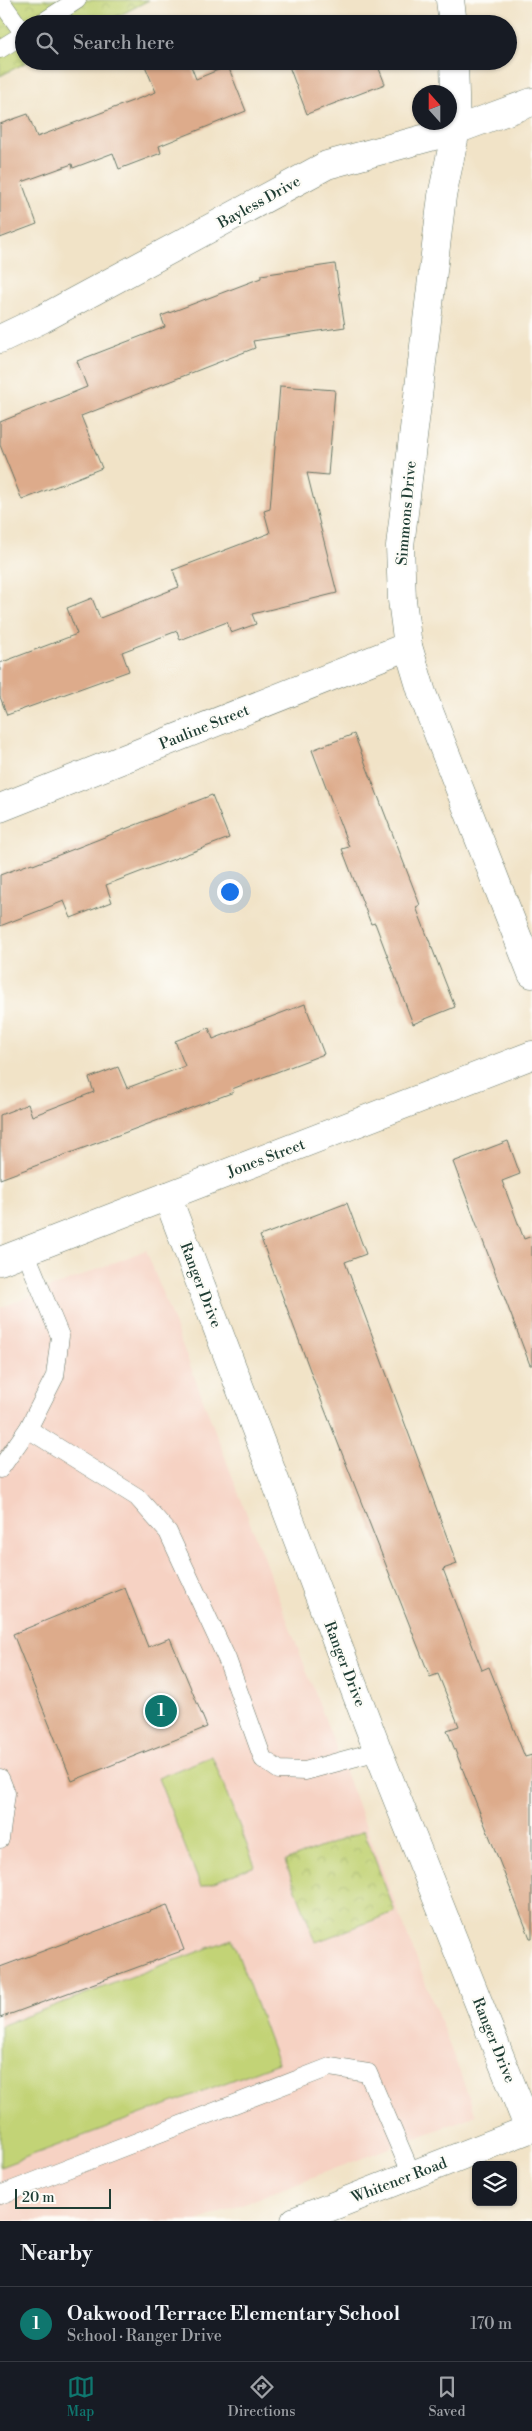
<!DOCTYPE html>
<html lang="en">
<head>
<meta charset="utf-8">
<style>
	:root { --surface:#171b24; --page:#20242c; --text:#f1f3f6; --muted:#9ea1a6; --line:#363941; --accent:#0f766e }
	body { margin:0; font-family:"Libre Bodoni",serif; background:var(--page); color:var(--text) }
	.controls { position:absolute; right:15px; bottom:15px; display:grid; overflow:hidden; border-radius:8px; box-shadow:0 1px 4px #0004 }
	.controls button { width:45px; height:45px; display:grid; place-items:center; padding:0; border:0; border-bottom:1px solid var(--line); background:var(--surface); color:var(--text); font:25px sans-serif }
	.compass { position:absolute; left:412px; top:85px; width:45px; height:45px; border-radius:50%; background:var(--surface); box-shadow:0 1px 4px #0004; rotate:339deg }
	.scale { position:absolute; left:15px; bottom:12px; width:96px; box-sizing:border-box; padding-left:5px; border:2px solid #1f3d34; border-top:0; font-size:14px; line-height:18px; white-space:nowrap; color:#1f3d34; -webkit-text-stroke:4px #fdfcf7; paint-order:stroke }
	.you { position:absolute; left:229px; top:891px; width:18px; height:18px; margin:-12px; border:4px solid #fff; border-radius:50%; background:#1a73e8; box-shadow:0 0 0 8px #1a73e833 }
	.badge { display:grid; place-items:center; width:32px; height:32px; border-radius:50%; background:var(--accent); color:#fff; font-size:16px; font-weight:700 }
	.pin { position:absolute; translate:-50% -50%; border:2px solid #fff; box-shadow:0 1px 5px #0006 }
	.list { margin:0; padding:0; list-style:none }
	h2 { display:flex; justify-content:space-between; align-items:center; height:65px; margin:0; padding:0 20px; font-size:21px }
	h2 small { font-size:16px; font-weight:400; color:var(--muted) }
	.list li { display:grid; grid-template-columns:32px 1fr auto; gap:15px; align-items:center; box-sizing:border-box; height:75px; padding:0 20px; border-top:1px solid var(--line) }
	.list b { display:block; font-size:19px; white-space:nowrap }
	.list p { margin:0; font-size:16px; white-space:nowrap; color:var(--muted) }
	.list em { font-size:16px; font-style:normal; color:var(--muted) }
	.icon { flex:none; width:28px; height:28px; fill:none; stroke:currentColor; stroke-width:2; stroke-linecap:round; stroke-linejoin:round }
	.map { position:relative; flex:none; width:532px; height:2221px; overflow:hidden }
	.search { position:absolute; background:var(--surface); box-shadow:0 1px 4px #0004; left:15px; right:15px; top:15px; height:55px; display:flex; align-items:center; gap:12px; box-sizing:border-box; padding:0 18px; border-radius:28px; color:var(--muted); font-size:19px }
	.sheet { height:140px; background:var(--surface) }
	nav { display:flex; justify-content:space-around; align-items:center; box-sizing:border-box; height:70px; border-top:1px solid var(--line); background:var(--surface); font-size:14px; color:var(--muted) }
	nav a { display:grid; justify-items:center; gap:2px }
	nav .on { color:var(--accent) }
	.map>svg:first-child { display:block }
	.built { fill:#f6d2c3 }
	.green { fill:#c2d376; stroke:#708855 }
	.park { fill:url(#park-crowns); stroke:#708855 }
	.building { fill:#ddab8b }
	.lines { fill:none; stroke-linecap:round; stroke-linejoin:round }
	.service-casing { stroke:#687767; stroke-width:19 }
	.minor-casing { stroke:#687767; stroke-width:29 }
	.tertiary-casing { stroke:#687767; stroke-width:29 }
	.service { stroke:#fff; stroke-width:18 }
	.minor { stroke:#fff; stroke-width:28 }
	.tertiary { stroke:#fff; stroke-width:28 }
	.labels { text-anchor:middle; stroke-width:4.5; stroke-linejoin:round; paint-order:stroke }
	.street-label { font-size:15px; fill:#1f3d34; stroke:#fdfcf7 }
</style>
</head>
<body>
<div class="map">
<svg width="532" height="2221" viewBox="0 0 532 2221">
	<defs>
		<pattern id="park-crowns" width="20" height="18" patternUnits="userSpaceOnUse" patternTransform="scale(1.25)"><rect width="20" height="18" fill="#c2d376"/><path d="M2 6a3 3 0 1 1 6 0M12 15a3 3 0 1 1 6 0" fill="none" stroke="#a6b667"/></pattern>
	</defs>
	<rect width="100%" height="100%" fill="#fdfcf7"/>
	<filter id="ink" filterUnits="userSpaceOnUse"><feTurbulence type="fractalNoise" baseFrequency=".02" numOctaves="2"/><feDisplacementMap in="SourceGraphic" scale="10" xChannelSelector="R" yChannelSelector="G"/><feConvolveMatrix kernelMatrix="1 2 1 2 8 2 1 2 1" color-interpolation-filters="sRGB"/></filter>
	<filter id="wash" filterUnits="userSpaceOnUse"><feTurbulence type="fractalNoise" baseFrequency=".0096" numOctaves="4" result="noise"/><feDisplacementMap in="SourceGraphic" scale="20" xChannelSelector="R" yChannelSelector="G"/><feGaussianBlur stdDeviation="1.12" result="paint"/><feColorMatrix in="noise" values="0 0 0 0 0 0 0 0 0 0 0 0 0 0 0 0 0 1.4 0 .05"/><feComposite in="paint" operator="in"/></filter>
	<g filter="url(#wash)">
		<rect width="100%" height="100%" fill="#f1e3c7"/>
		<polygon class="built" points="146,1250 476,2115 197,2221 0,2221 0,1308"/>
		<g class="green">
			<polygon points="212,1756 255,1866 201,1887 158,1778"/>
			<polygon points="232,1939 278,2063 0,2167 0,2026"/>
		</g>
		<g class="park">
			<polygon points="0,0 149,0 103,24 24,24 24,61 29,61 0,76"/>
			<polygon points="364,1831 395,1912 316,1942 285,1861"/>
		</g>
		<g id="blocks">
			<g class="building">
				<polygon points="143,61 189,61 196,79 228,66 246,111 159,146 161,153 119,169 113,153 73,168 72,164 22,182 37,224 0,238 0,124 28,114 37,137 156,92"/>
				<polygon points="287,61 376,61 385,84 307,114"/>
				<polygon points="335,264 345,327 253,341 255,348 81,416 102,468 22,500 0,445 0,422 87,387 77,361 165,327 161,316 261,278 261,275"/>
				<polygon points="280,386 335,390 328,475 307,473 337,593 252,614 256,624 231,633 227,622 180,640 177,631 122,652 129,671 7,715 0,697 0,663 77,634 67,608 92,598 100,618 179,587 173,570 270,533 264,511 270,509"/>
				<polygon points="354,734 420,905 416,907 455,1007 413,1024 375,923 371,924 342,849 349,847 312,750"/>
				<polygon points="212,795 229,838 106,885 112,902 71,918 64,901 0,926 0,875 32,863 33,865"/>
				<polygon points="305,1004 324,1054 232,1089 234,1092 0,1179 0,1115 28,1104 32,1116 94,1092 89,1078 118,1067 127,1088 185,1066 175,1041 209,1028 213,1039"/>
				<polygon points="508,1141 520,1174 502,1181 524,1239 532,1236 532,1365 530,1365 453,1162"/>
				<polygon points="347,1203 366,1254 345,1262 457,1564 443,1569 482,1670 489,1667 525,1757 532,1755 532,1938 530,1938 447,1730 459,1726 438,1674 430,1677 323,1405 260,1236"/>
				<polygon points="125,1588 148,1647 170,1638 207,1727 72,1781 13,1634"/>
				<polygon points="167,1905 184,1950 0,2018 0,1967"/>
			</g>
		</g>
	</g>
	<g filter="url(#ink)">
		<use href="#blocks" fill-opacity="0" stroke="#687767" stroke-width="1"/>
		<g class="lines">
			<g class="service-casing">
				<g id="service">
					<polyline points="0,0 24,34"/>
					<polyline points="40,24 77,0"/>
					<polyline points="0,49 24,34"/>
					<polyline points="28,1429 137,1497 168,1532 227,1659 263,1759 279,1770 305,1771 378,1751"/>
					<polyline points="0,1469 28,1429 55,1376 60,1336 25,1251"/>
					<polyline points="0,1778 6,1793 0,1839"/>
					<polyline points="0,2195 330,2067 368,2073 412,2175"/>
				</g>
			</g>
			<g class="minor-casing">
				<g id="minor">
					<polyline points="0,339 42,319 327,165 456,130 532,102"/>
					<polyline points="0,808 408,646"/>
					<polyline points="167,1196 378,1751 529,2129"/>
					<polyline points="0,1261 532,1055"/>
					<polyline points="295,2221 532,2128"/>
				</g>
			</g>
			<g class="tertiary-casing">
				<g id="tertiary">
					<polyline points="450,0 453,24"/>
					<polyline points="454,61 456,130 442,196 400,546 402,600 408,646 422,693 532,974"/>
				</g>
			</g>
			<use href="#service" class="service"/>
			<use href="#minor" class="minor"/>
			<use href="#tertiary" class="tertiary"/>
		</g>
	</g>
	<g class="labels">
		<g class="street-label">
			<text transform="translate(259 202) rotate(-29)" y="5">Bayless Drive</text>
			<text transform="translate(406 513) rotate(-85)" y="5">Simmons Drive</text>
			<text transform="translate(204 727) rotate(-22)" y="5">Pauline Street</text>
			<text transform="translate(266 1158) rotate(-21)" y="5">Jones Street</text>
			<text transform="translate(201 1285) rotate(69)" y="5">Ranger Drive</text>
			<text transform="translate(345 1664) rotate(69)" y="5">Ranger Drive</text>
			<text transform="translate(494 2040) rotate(68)" y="5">Ranger Drive</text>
			<text transform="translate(399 2180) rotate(-21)" y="5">Whitener Road</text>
		</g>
	</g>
</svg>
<div class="controls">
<button><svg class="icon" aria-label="layers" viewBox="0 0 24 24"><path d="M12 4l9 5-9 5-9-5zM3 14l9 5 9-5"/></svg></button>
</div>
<svg class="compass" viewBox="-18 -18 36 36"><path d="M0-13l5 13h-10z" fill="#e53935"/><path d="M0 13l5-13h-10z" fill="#9ea1a6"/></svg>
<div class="scale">20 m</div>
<div class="you"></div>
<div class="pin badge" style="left:161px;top:1711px">1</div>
<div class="search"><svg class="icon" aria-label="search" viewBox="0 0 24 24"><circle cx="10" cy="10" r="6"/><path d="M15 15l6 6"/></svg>Search here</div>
</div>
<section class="sheet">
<h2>Nearby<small></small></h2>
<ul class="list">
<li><span class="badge">1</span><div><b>Oakwood Terrace Elementary School</b><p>School · Ranger Drive</p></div><em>170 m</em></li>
</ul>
</section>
<nav>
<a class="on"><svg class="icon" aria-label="map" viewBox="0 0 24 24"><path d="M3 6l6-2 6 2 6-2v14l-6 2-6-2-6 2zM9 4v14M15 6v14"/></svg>Map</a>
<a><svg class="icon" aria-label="directions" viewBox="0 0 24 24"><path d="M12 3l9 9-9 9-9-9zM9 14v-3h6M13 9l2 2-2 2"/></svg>Directions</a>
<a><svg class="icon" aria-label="saved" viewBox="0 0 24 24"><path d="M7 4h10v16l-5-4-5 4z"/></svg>Saved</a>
</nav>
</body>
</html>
